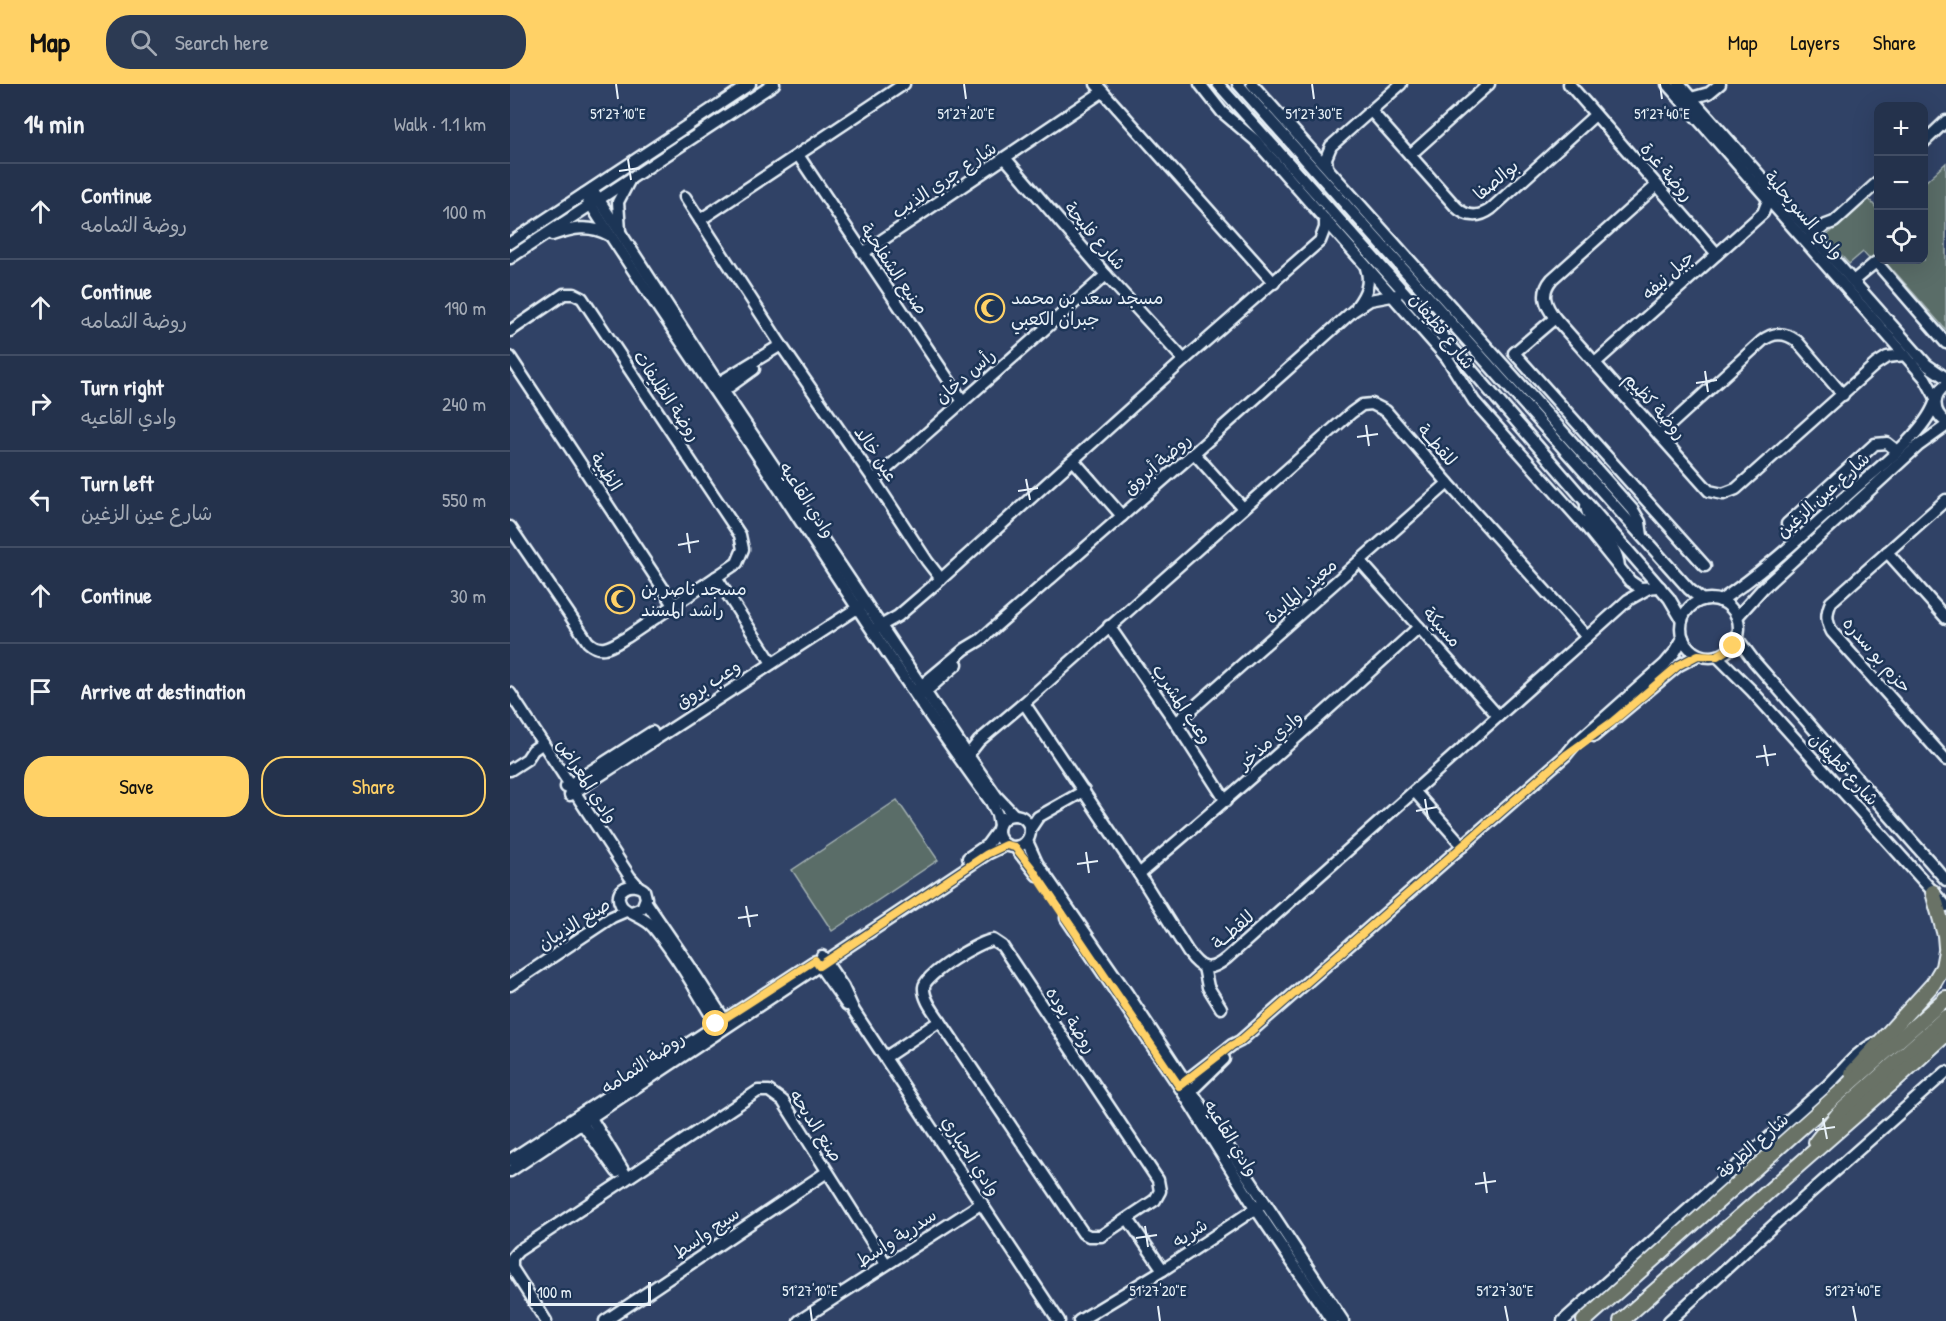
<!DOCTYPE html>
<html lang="en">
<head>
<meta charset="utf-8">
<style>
	:root { --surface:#24324c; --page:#2c3a53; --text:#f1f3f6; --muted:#a3aab5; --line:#414d64; --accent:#ffd166 }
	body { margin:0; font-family:"Patrick Hand","Playpen Sans Arabic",sans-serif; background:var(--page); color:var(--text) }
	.controls { position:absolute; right:18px; top:18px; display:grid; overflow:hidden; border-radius:12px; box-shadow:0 6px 24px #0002 }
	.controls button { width:54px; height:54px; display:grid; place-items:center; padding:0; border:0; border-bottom:2px solid var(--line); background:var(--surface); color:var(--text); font:30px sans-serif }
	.scale { position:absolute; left:18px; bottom:15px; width:123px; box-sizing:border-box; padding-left:6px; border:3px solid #e8f1f8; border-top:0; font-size:16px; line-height:21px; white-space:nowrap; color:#e8f1f8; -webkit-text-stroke:4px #1d3557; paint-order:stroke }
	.stop { position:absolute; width:18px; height:18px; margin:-14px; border:4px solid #ffd166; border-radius:50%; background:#fff }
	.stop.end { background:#ffd166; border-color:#fff; box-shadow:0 2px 6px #0008 }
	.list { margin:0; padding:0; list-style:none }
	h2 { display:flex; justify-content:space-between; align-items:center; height:78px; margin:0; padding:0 24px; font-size:26px }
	h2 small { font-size:20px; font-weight:400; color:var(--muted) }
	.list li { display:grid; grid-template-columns:39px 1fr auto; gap:18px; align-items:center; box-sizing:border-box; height:96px; padding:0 24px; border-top:2px solid var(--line) }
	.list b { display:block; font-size:22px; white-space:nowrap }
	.list p { margin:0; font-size:20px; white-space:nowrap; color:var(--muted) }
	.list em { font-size:20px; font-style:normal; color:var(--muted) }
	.actions { display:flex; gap:12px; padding:18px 24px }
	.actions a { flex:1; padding:14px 0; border:2px solid var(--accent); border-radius:24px; text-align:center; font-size:21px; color:var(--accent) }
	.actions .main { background:var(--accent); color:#111 }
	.icon { flex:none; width:33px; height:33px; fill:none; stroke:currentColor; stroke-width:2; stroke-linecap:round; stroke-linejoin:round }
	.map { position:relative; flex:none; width:1436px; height:1237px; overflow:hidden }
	header { display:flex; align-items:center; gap:36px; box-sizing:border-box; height:84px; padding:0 30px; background:var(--accent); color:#111 }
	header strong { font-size:28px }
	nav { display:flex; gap:33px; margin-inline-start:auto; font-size:21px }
	.search { width:420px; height:54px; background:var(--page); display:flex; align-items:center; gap:15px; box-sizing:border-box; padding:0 21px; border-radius:24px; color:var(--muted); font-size:22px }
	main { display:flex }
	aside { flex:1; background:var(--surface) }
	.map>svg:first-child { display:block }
	.green { fill:#5a6d68; stroke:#a1afb0; stroke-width:1.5 }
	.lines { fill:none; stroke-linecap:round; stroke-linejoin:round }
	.minor-casing { stroke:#e8f1f8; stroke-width:15 }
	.major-casing { stroke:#e8f1f8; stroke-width:18 }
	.minor { stroke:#1d3557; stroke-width:10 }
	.major { stroke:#697266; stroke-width:14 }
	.route { stroke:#ffd166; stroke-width:8 }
	.ticks { fill:none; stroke:#e8f1f8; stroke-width:2 }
	.labels { text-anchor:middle; stroke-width:5; stroke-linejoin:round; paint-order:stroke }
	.street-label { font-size:18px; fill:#e8f1f8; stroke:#1d3557 }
	.poi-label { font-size:18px; fill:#e8f1f8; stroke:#1d3557; text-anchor:start }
	.ticks-label { font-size:15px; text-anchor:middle; fill:#e8f1f8; stroke:#1d3557; stroke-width:5; stroke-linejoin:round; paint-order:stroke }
</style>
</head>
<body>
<header>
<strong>Map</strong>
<div class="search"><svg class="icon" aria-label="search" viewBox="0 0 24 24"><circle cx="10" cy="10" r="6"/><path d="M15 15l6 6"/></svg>Search here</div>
<nav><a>Map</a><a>Layers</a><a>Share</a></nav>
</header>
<main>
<aside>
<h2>14 min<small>Walk · 1.1 km</small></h2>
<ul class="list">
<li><svg class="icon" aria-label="ahead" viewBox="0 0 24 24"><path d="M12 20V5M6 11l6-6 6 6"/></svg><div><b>Continue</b><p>روضة الثمامه</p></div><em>100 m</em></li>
<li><svg class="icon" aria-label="ahead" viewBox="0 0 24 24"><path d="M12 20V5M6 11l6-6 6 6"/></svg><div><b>Continue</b><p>روضة الثمامه</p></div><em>190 m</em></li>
<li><svg class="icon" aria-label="right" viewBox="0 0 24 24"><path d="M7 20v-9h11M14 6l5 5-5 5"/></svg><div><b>Turn right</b><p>وادي القاعيه</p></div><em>240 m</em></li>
<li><svg class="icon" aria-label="left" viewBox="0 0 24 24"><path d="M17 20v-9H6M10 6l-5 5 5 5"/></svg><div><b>Turn left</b><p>شارع عين الزغين</p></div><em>550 m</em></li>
<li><svg class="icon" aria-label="ahead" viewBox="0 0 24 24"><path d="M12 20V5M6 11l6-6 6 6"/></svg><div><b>Continue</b></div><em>30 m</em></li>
<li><svg class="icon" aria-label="arrive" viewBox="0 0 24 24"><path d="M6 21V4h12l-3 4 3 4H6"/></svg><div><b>Arrive at destination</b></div></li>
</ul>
<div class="actions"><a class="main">Save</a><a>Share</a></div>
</aside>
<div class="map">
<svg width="1436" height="1237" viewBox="0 0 1436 1237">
	<rect width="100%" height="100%" fill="#304266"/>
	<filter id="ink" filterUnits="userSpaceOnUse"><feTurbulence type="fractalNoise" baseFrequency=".0167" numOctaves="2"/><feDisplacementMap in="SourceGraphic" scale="12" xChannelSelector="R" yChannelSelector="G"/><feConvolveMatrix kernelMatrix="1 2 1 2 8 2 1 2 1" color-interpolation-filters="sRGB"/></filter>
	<g filter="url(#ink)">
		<g class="green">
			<polygon points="1436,79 1436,246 1384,187 1376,194 1353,168 1339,180 1315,153 1359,115 1368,126 1368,176 1414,176 1414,99"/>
			<polygon points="387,716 428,776 322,847 282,786"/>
		</g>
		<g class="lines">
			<g class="minor-casing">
				<g id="minor">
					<polyline points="586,0 764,199"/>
					<polyline points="690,0 712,28 745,56 937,274 964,317 1078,445 1120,497 1130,504 1150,503"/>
					<polyline points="708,0 896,210 1159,514 1172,536"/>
					<polyline points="728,0 1179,505 1192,516"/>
					<polyline points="742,0 1123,426 1130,438 1132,452"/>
					<polyline points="1059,0 1207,170"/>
					<polyline points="1157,0 1415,294 1426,314"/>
					<polyline points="1169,0 1417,281 1436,294"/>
					<polyline points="1176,18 1181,14 1199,9 1210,0"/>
					<path d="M861,27L946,123C956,133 969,134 981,125L1085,31"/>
					<polyline points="1414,58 1436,37"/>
					<polyline points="288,71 452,316"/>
					<polyline points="900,71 979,0"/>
					<polyline points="496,75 596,191 674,276"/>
					<polyline points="817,83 816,74 821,62 891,0"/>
					<path d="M1146,102L1042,195C1030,209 1035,221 1045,234L1199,407L1213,410L1226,405L1366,280L1377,273L1395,271"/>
					<polyline points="82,105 208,299 453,664 487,713 504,731"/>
					<path d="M74,110C127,195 185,277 240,360C319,480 396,602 481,718L487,730L489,741"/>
					<polyline points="175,113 273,264 364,396 417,477 431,495"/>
					<polyline points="190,136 394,0"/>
					<polyline points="110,147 108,118 119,97"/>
					<path d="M42,151C63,144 79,140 99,151"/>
					<polyline points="1299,155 1316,141 1324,138 1368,98"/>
					<polyline points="0,159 240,0"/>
					<polyline points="353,169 592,8"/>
					<polyline points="0,174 264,0"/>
					<polyline points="1343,197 1366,178 1436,259"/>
					<path d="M847,222C856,210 861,199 856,184"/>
					<polyline points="1045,234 1004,269 1195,482"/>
					<path d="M0,247L54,210H64L72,214L230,451L233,465L227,479L117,553C103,561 92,571 78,558L0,443"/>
					<polyline points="0,273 164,521"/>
					<polyline points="1085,279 1253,129 1257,119 1265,113"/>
					<path d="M1436,301C1422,311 1422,328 1436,338"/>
					<polyline points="202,303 271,261"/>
					<polyline points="208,311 244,285"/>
					<path d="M862,320L876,327L938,399L1077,553L717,874C699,889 691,886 678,868L629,790L514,619L841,329L852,321Z"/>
					<path d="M1149,351L1252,257C1263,248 1275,248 1287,257L1333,311"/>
					<polyline points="684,369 733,424"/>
					<polyline points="564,377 612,432"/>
					<polyline points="364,396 596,191"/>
					<path d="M1436,416L1321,518C1316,530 1316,536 1322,548L1436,676"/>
					<path d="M1076,422C1080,447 1107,455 1109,483"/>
					<polyline points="1277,440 1365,360 1377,359 1387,367"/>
					<polyline points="1377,468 1436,534"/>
					<polyline points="850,477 988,632"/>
					<polyline points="206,493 262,579"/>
					<circle cx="1200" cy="544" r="29"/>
					<path d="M1210,517C1258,485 1298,446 1341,408C1367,385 1413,351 1425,319"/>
					<polyline points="1227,533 1253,504 1408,362 1436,342"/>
					<polyline points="599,542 666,639 716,717"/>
					<polyline points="365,545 388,532 431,495 674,276 810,157 815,144 815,135"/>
					<polyline points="1077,553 1118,516 1139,504"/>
					<polyline points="1227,554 1244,577 1436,796"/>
					<polyline points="1207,572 1242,607 1436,822"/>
					<polyline points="406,606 455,565 470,556 684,369 843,227 860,216 887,211"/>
					<polyline points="0,609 120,793 128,802"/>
					<polyline points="412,611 447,580"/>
					<polyline points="666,639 938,399"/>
					<polyline points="1084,652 1169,581 1188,571"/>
					<polyline points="458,671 469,657 514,619"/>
					<polyline points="0,686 17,675 23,666 33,659"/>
					<polyline points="56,703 142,648"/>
					<polyline points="905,708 953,762"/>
					<polyline points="60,711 352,521"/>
					<circle cx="504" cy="747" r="16"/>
					<polyline points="520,745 528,733 574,707"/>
					<polyline points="517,757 527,779 617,909 833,1237"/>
					<polyline points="505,763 527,791"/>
					<polyline points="458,774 477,761 488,746"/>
					<path d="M629,790C724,710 817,627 909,543"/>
					<polyline points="136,818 179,881 217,940"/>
					<path d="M122,828L132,824L136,814L134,806C123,796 102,805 111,821C115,829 136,833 144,844C169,875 189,911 209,945"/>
					<polyline points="556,834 669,1002 746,1125 822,1237"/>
					<path d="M483,856L492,862L648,1096L650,1107L645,1116L591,1152H579L573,1149L430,937C424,928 413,915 414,903C415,890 470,857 483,856Z"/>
					<polyline points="312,872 333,903 344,927 549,1237"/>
					<polyline points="306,877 337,921"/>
					<polyline points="694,883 698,903 711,924"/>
					<polyline points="0,901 102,833 116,827"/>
					<polyline points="376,973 430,937"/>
					<polyline points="669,1002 722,961 730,957 1056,671 1065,660 1155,580 1165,568 1173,554"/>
					<polyline points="678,1010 714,975"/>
					<polyline points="78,1029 117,1093"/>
					<polyline points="69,1035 107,1088"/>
					<polyline points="0,1076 303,878"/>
					<polyline points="0,1087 477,770 496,761"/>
					<polyline points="618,1135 653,1186"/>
					<polyline points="36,1237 2,1184 2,1174 8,1167 248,1007 259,1007 273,1017 376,1180"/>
					<polyline points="95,1237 317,1088"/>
					<polyline points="289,1237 472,1119"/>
					<polyline points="569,1237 653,1186 751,1121"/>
					<path d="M1053,1237L1318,1001C1334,986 1345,968 1367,958"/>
					<polyline points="1159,1237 1266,1139 1436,988"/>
				</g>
			</g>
			<g class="major-casing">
				<g id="major">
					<polyline points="1423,808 1435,851 1436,863"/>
					<polyline points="1342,989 1423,900 1433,883 1436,867"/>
					<polyline points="1306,1058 1329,1029 1436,933"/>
					<polyline points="1074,1237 1436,914"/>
					<polyline points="1111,1237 1381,1000 1436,950"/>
				</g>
			</g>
			<use href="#minor" class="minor"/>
			<use href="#major" class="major"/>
		</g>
	</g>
	<g class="lines" filter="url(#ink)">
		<polyline class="route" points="206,940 305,876 309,882 477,770 496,761 505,763 521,783 669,1002 722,961 730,957 1056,671 1102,638 1169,581 1188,571 1207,572 1223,562"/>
	</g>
	<path class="ticks" d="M106,0L108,15M454,0L456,15M802,0L804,15M1150,0L1152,15M118,75L121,96M109,87L130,84M1195,287L1198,308M1186,299L1207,296M856,341L859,362M847,353L868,350M516,395L520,416M508,407L528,404M177,449L180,469M168,461L189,457M1254,661L1258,682M1246,673L1266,670M915,715L918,735M906,727L927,723M576,768L579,789M567,780L588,777M236,822L240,843M228,834L248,831M1313,1034L1317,1055M1305,1046L1325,1043M974,1088L977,1109M965,1100L986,1097M635,1142L638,1163M626,1154L647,1151M300,1222L302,1237M648,1222L650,1237M995,1222L998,1237M1343,1222L1346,1237"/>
	<defs>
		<g id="mosque-ring" transform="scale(1.5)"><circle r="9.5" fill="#1d3557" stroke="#ffd166" stroke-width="1.5"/><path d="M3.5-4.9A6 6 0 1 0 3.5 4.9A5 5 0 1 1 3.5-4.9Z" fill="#ffd166"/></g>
	</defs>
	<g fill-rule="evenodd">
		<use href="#mosque-ring" x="480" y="224"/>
		<use href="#mosque-ring" x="110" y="515"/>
	</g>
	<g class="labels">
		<g class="street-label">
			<text transform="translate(1157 88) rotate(49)" y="6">روضة غرة</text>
			<text transform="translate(434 96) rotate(-34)" y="6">شارع جري الذيب</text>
			<text transform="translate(986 96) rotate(-40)" y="6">بوالصفا</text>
			<text transform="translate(1294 131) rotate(49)" y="6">وادي السويحلية</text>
			<text transform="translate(585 152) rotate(49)" y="6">شارع فليحة</text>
			<text transform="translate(384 185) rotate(56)" y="6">صنيع الشفلحية</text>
			<text transform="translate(1158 191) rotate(-42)" y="6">جبل نيفه</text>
			<text transform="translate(932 247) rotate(51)" y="6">شارع قطيفان</text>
			<text transform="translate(455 292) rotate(-41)" y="6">رأس دخان</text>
			<text transform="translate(157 312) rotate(56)" y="6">روضة الظليفات</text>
			<text transform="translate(1145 322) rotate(48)" y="6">روضة كظيم</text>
			<text transform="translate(927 361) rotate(49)" y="6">للقطــة</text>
			<text transform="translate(366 370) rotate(56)" y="6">عين خالد</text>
			<text transform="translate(647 380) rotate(-41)" y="6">روضة أبروق</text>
			<text transform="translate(96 388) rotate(57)" y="6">الظبية</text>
			<text transform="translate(1313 411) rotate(-42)" y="6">شارع عين الزغين</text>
			<text transform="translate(297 416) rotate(57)" y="6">وادي القاعيه</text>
			<text transform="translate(791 507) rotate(-41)" y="6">معيذر المايدة</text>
			<text transform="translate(932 543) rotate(48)" y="6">مسيكة</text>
			<text transform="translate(1367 571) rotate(49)" y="6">حزم بو سدره</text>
			<text transform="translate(198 600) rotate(-33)" y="6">وعب بروق</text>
			<text transform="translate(672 620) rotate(56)" y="6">وعب المشرب</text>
			<text transform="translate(760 656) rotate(-41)" y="6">وادي مذخر</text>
			<text transform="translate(1334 685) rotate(47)" y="6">شارع قطيفان</text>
			<text transform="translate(77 697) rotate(57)" y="6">وادي المعراض</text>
			<text transform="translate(64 840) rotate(-32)" y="6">صنع الذيبان</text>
			<text transform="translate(723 846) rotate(-41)" y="6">للقطــة</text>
			<text transform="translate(561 936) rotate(56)" y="6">روضة يوده</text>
			<text transform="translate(133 979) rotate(-34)" y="6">روضة الثمامه</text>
			<text transform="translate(306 1042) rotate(57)" y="6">صنع الديحه</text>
			<text transform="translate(721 1054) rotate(58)" y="6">وادي القاعيه</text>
			<text transform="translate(1243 1062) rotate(-42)" y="6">شارع الطرفة</text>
			<text transform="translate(461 1072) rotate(57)" y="6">وادي الحباري</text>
			<text transform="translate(196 1149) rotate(-35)" y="6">سيج واسط</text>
			<text transform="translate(680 1149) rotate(-33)" y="6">شريه</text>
			<text transform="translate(386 1154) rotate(-33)" y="6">سدرية واسط</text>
		</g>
		<g class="poi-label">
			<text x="501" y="220">مسجد سعد بن محمد<tspan x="501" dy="21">جبران الكعبي</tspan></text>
			<text x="131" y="511">مسجد ناصر بن<tspan x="131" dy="21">راشد المسند</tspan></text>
		</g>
	</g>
	<g class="ticks-label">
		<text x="108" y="35">51°27'10"E</text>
		<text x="456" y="35">51°27'20"E</text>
		<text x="804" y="35">51°27'30"E</text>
		<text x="1152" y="35">51°27'40"E</text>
		<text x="300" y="1212">51°27'10"E</text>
		<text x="648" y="1212">51°27'20"E</text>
		<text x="995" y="1212">51°27'30"E</text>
		<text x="1343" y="1212">51°27'40"E</text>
	</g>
</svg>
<div class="controls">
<button>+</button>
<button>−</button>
<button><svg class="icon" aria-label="locate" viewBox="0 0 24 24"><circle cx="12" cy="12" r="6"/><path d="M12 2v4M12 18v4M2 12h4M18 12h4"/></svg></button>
</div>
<div class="scale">100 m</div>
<div class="stop" style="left:206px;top:940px"></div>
<div class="stop end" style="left:1223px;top:562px"></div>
</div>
</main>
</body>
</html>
